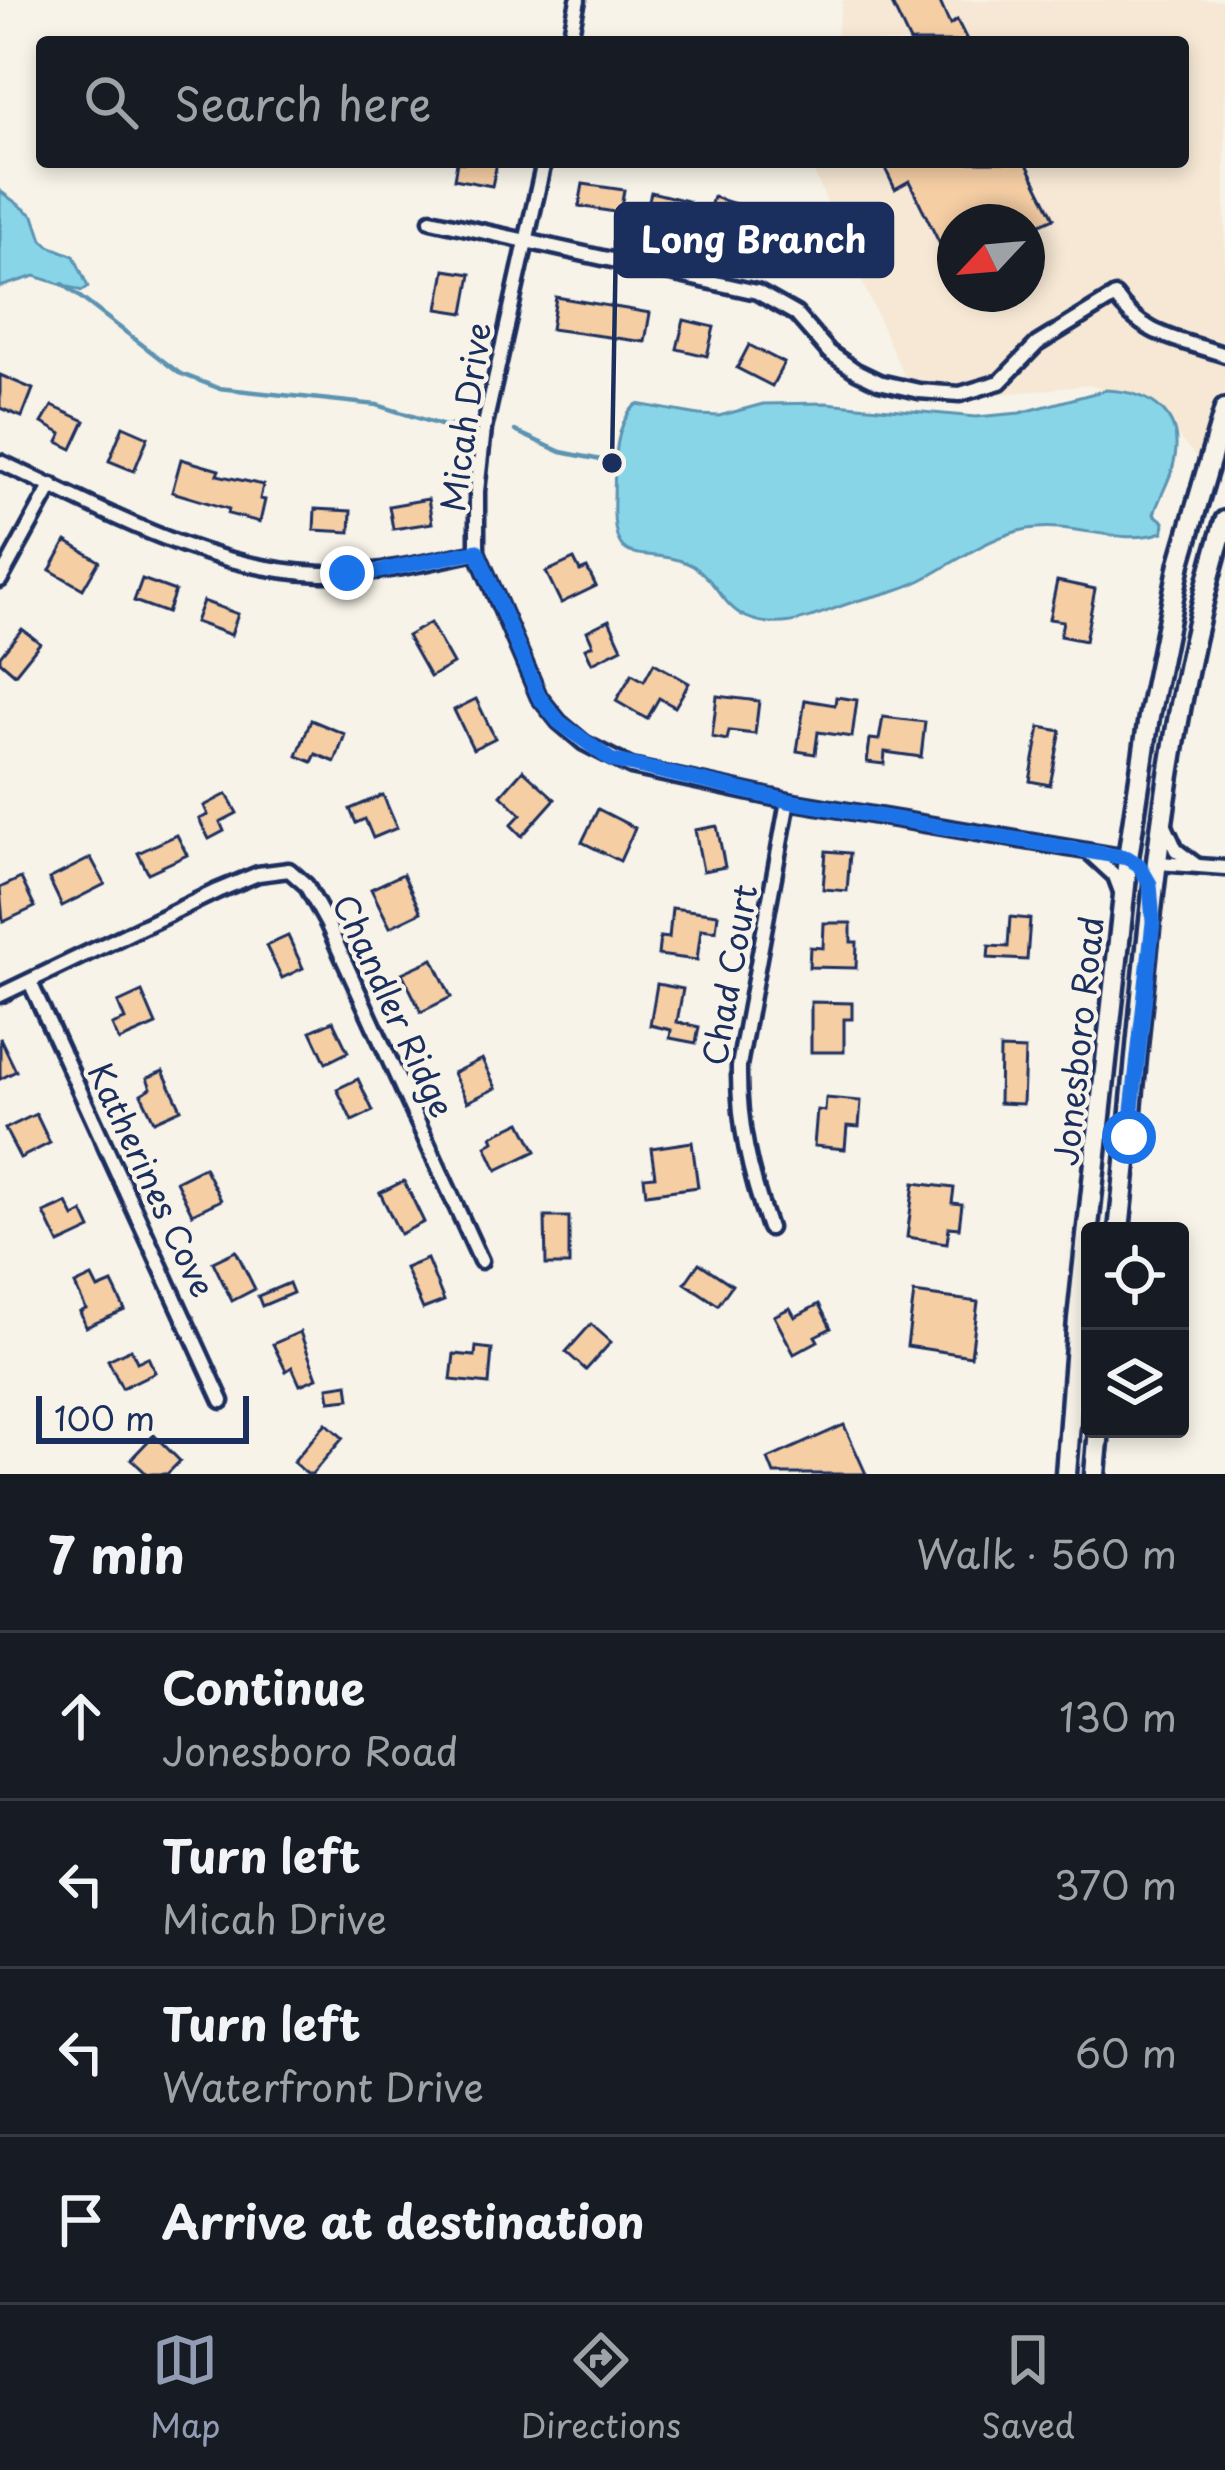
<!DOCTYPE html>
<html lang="en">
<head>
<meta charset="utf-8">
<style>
	:root { --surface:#171b24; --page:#242831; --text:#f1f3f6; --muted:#9ea1a6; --line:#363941; --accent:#919bb2 }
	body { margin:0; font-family:"Playpen Sans",sans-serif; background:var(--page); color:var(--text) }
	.controls { position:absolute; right:36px; bottom:36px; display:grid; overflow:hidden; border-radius:12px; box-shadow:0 6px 18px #0003 }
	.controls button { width:108px; height:108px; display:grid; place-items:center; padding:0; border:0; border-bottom:3px solid var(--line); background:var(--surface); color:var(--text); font:60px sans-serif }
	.compass { position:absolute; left:937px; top:204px; width:108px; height:108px; border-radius:50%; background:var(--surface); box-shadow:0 6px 18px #0003; rotate:244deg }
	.scale { position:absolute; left:36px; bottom:30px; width:213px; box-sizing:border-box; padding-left:12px; border:6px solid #1b2f5e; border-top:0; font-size:33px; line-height:42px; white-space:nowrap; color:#1b2f5e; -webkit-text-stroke:9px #f7f3e8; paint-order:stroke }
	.stop { position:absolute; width:36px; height:36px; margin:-27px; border:9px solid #1a73e8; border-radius:50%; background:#fff }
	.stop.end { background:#1a73e8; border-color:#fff; box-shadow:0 3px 12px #0008 }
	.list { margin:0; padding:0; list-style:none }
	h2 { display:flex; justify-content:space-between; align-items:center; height:156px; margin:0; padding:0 48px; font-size:51px }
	h2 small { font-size:39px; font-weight:400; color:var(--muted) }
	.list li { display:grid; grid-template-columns:78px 1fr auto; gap:36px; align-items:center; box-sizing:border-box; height:168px; padding:0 48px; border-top:3px solid var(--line) }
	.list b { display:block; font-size:45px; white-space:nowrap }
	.list p { margin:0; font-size:39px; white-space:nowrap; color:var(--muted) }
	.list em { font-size:39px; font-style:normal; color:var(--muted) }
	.icon { flex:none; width:66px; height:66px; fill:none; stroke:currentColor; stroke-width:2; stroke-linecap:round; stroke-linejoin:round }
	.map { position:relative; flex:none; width:1225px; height:1474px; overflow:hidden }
	.search { position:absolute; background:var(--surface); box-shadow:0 6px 18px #0003; left:36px; right:36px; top:36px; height:132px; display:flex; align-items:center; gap:30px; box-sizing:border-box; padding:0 42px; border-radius:12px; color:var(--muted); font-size:45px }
	.sheet { height:828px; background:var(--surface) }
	nav { display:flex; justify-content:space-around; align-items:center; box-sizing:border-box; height:168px; border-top:3px solid var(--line); background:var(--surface); font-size:33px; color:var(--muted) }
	nav a { display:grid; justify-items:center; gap:6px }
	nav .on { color:var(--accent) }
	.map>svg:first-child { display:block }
	.built { fill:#f6e8d4; fill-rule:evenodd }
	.water { fill:#88d5e8; stroke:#5c93b1; stroke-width:3 }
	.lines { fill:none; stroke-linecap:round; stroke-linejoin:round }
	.stream { stroke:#5c93b1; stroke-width:4.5 }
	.building { fill:#f5cea4; stroke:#1b2f5e; stroke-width:3 }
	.street-casing { stroke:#1b2f5e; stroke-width:21 }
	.primary-casing { stroke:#1b2f5e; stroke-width:27 }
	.street { stroke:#f7f3e8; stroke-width:12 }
	.primary { stroke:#f7f3e8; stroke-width:18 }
	.route { stroke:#1a73e8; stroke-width:15 }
	.labels { text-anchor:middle; stroke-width:9; stroke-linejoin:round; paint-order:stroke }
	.street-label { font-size:33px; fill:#1b2f5e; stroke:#f7f3e8 }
	.leader { fill:none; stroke:#1b2f5e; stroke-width:4.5 }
	.callout-dot { fill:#1b2f5e; stroke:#f7f3e8; stroke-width:4.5 }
	.callout { fill:#1b2f5e; stroke:#1b2f5e; stroke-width:4.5 }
	.callout-label { font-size:36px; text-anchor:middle; font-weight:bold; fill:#fff }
</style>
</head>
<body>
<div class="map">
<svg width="1225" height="1474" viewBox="0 0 1225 1474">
	<rect width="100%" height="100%" fill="#f7f3e8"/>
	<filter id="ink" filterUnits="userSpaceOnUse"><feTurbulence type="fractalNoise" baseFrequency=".00833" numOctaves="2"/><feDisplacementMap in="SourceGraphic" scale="24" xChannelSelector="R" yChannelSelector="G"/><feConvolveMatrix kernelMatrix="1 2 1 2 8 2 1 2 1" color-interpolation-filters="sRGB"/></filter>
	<g filter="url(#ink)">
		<path class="built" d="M843,0H1225V479L1197,458L1152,407L1090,385L916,403L811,166L812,162H1183V42H835ZM955,222H1027V294H955Z"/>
		<g class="water">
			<polygon points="0,191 34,216 42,240 49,246 74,256 88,287 82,291 35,276 0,287"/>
			<path d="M1106,390C1154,392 1188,417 1172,470C1167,485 1159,499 1154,514L1164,522L1163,532C1119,547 1074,521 1028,529C993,535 960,559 929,576C908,588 884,594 860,600C823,610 787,635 746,617C720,605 714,574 687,563C641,544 611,576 614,498C615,469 613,424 637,404L699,415L719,416L763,404L826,403L976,417L1020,413Z"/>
		</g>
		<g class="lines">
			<g class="stream">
				<polyline points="63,284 179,373 218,388 377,405 444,426 469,425"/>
				<polyline points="515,431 561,452 621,464"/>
			</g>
		</g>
		<g class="building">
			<polygon points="890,0 939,0 950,25 957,20 968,42 910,42"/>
			<polygon points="457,162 497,163 492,186 454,179"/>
			<polygon points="882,162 1026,162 1054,218 1027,230 1027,222 955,222 955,275 909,181 895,189"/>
			<polygon points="583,184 624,190 620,213 579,206"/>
			<polygon points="651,192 688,201 682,225 645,216"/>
			<polygon points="713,197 755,210 746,240 704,227"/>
			<polygon points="445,270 471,274 464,313 438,309"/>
			<polygon points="556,297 650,313 645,342 551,329"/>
			<polygon points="684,320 714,327 707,356 677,349"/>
			<polygon points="749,345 784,363 772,386 737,368"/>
			<polygon points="0,375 33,389 22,417 0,408"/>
			<polygon points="52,406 85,421 72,449 58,442 62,434 42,423"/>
			<polygon points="123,426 148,437 134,471 109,461"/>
			<polygon points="181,459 219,470 217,475 263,485 260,499 265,500 260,522 228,514 229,509 172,492"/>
			<polygon points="428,499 432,523 393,529 389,506"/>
			<polygon points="315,509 351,511 350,532 314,530"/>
			<polygon points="66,541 99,561 83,589 50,570"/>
			<polygon points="574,559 580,571 587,568 596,586 561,603 546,572"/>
			<polygon points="142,579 175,591 167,613 134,601"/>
			<polygon points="1057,581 1095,589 1085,641 1060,636 1063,621 1049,619"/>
			<polygon points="203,601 238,614 231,635 195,622"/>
			<polygon points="609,620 622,648 592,663 585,648 593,645 587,631"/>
			<polygon points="430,623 453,664 430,677 407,636"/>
			<polygon points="22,629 40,643 15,674 0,661 0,656"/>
			<polygon points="654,663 689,683 675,707 659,698 647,719 616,701 632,674 644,681"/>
			<polygon points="717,696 759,701 755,734 729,731 727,740 712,737"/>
			<polygon points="836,697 857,700 852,737 818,732 815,754 797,751 805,700 835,705"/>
			<polygon points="476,699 495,738 473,749 454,710"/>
			<polygon points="883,717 925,722 921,757 885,752 884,764 867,762 870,739 879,740"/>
			<polygon points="311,720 345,734 335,762 316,754 312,762 297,756"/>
			<polygon points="1040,727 1061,731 1050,785 1030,781"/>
			<polygon points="523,770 555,799 522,836 511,825 521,814 501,795"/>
			<polygon points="227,794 237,813 220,822 224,831 209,839 199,819 208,815 204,806"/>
			<polygon points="383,795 397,828 373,838 365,819 356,823 350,809"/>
			<polygon points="598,809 635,828 620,861 582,842"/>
			<polygon points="717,826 725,867 703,871 695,830"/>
			<polygon points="177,835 187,855 148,873 138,853"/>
			<polygon points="826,851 850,853 847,891 823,889"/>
			<polygon points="91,858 105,884 62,906 49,879"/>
			<polygon points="403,874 421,912 390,927 371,889"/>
			<polygon points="21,878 35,907 3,922 0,888"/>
			<polygon points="672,908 718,914 716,931 701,929 697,960 658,955 660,937 669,938"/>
			<polygon points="1010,917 1030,919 1027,960 988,958 989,946 1008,947"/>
			<polygon points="824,923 851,923 851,942 857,942 856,968 809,967 810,947 823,948"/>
			<polygon points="288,936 303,968 282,978 266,946"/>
			<polygon points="433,959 451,997 421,1012 402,973"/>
			<polygon points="657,984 683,989 677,1022 699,1027 696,1043 670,1038 671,1030 650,1025"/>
			<polygon points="142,992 156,1025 119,1041 112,1025 125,1020 118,1003"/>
			<polygon points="811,1002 852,1003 852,1019 844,1019 844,1052 811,1052"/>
			<polygon points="333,1021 348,1052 326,1063 311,1031"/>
			<polygon points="0,1038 16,1071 0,1079"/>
			<polygon points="1000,1049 1025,1050 1023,1104 999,1103"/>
			<polygon points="482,1059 496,1088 467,1102 453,1073"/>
			<polygon points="163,1071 181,1109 154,1121 141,1094 151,1088 147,1078"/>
			<polygon points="358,1079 373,1111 352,1121 337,1089"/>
			<polygon points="826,1098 861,1101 859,1127 847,1126 845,1149 814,1146 817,1110 825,1111"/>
			<polygon points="36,1114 50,1143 20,1158 5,1129"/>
			<polygon points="521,1122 536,1151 497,1170 486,1146 494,1141 492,1136"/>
			<polygon points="692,1142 698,1187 646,1194 644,1177 655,1176 651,1148"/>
			<polygon points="204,1167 221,1200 192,1214 176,1181"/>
			<polygon points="404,1181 424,1222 400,1234 380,1193"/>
			<polygon points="914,1183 954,1188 952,1203 962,1204 959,1228 949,1227 947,1243 907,1237"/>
			<polygon points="67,1203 74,1217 83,1212 91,1229 59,1244 44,1213"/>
			<polygon points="545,1217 569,1217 569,1265 546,1265"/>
			<polygon points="236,1251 255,1289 232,1301 213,1262"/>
			<polygon points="427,1259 444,1301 423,1309 405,1268"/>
			<polygon points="699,1263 732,1285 718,1305 685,1283"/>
			<polygon points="92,1277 98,1289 112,1283 125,1310 86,1327 80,1312 86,1309 75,1285"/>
			<polygon points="289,1283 293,1293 262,1306 258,1296"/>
			<polygon points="914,1293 978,1302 971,1356 907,1346"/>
			<polygon points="819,1304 831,1328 815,1336 818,1341 794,1354 774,1316 790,1308 795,1317"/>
			<polygon points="591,1324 611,1342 586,1370 566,1352"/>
			<polygon points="300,1332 317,1378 300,1385 292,1367 286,1371 273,1344"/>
			<polygon points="476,1347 492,1349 489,1384 451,1380 454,1354 475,1356"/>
			<polygon points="131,1349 137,1362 148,1357 155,1372 122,1388 108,1360"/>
			<polygon points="348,1384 350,1399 330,1401 328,1387"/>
			<polygon points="326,1423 343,1438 312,1474 307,1474 293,1462"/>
			<polygon points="844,1425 866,1474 774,1474 768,1459"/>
			<polygon points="154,1435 180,1461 167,1474 147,1474 131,1459"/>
		</g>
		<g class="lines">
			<g class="street-casing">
				<g id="street">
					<polyline points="569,42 578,0"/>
					<polyline points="544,162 484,429 477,491 477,552 539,697 559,722 584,743 631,767 788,801 1128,858"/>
					<path d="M431,220L757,292L796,314L829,352L856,371L879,382L919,391L960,394L1000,382L1037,344L1115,296C1144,338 1181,339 1225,355"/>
					<path d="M0,462C102,509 206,570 321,574C374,575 426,563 477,552"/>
					<polyline points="0,580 52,485"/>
					<polyline points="1165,826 1176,850 1196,865"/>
					<polyline points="1090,853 1115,876 1121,892"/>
					<polyline points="1159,863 1225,868"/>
					<polyline points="30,982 222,1401"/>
					<polyline points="0,995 217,891 258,874 289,870 306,885 327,923 481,1261"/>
					<path d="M769,1228C750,1174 738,1124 739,1066L788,801"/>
				</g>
			</g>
			<g class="primary-casing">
				<g id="primary">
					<path d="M1119,1231C1144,998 1156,746 1225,521"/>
					<polyline points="1066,1474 1078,1319 1128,858 1149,717 1180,563 1225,409"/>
					<polyline points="1095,1474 1099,1429"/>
				</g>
			</g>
			<use href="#street" class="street"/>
			<use href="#primary" class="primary"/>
		</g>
	</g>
	<g class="lines" filter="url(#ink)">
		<polyline class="route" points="347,573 374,572 477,551 539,697 559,722 611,760 788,801 1128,858 1139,865 1150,884 1153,922 1129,1137"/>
	</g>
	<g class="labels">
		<g class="street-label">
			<text transform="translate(466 417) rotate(-82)" y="12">Micah Drive</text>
			<text transform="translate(730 975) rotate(-80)" y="12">Chad Court</text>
			<text transform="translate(393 1006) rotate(65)" y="12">Chandler Ridge</text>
			<text transform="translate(1079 1041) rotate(-84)" y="12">Jonesboro Road</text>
			<text transform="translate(151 1180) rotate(65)" y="12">Katherines Cove</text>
		</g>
	</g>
	<path class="leader" d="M612 463L616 240"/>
	<circle class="callout-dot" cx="612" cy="463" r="12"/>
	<rect class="callout" x="616" y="204" width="276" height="72" rx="12"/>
	<g class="callout-label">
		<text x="754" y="253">Long Branch</text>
	</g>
</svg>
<div class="controls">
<button><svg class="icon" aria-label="locate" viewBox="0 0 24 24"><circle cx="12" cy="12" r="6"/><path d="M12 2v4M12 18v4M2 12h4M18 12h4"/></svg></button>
<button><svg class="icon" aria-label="layers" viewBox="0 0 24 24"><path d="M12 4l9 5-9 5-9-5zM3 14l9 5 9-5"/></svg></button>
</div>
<svg class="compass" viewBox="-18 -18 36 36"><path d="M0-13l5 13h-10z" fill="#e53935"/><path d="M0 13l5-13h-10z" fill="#9ea1a6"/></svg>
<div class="scale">100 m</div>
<div class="stop" style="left:1129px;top:1137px"></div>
<div class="stop end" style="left:347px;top:573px"></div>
<div class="search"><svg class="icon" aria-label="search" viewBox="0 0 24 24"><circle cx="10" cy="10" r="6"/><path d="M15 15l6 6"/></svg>Search here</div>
</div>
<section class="sheet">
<h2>7 min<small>Walk · 560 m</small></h2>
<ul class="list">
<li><svg class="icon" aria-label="ahead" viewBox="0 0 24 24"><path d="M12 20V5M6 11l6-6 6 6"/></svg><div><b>Continue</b><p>Jonesboro Road</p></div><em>130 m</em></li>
<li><svg class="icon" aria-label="left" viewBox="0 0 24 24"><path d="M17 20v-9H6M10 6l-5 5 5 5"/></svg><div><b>Turn left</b><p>Micah Drive</p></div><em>370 m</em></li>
<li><svg class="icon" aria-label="left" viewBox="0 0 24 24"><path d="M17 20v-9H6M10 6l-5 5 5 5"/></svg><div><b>Turn left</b><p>Waterfront Drive</p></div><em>60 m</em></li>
<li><svg class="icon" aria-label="arrive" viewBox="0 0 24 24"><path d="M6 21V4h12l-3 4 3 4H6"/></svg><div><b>Arrive at destination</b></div></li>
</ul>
</section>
<nav>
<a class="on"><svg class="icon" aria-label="map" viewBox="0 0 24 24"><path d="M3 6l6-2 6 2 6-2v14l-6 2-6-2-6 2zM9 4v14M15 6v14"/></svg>Map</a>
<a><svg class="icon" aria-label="directions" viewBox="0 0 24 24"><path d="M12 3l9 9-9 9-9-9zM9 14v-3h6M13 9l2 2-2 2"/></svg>Directions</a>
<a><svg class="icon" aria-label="saved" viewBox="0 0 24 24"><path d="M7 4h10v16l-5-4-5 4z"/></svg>Saved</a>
</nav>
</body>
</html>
